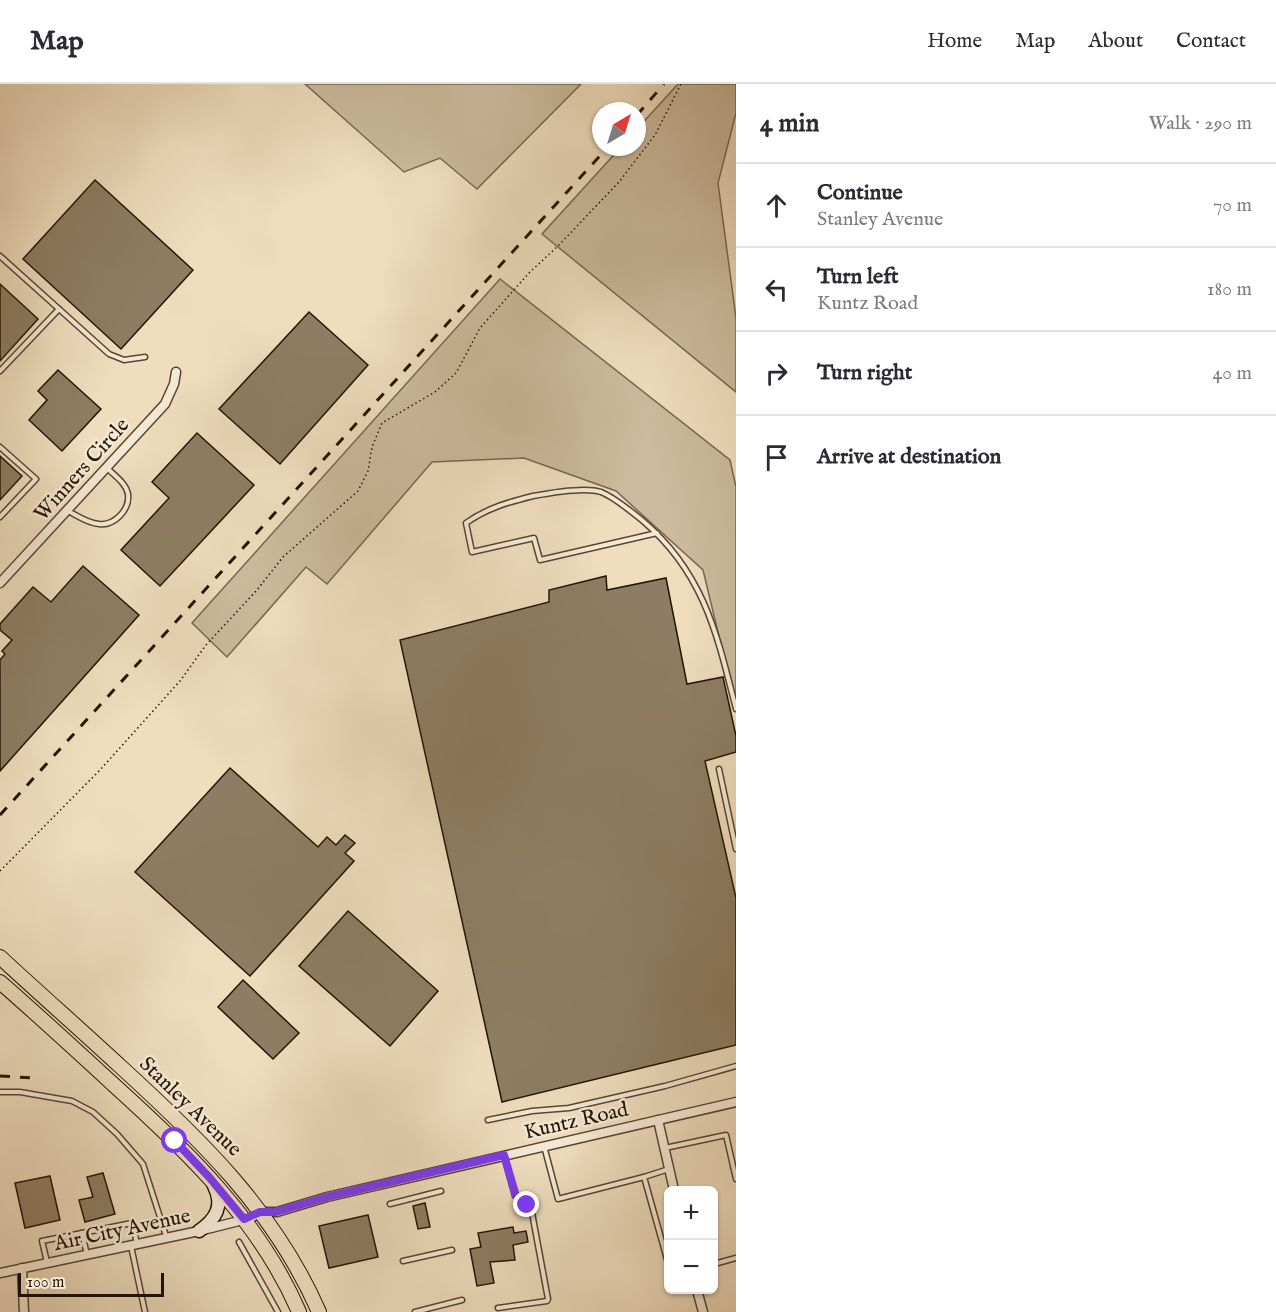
<!DOCTYPE html>
<html lang="en">
<head>
<meta charset="utf-8">
<style>
	:root { --surface:#fff; --page:#f7f7f7; --text:#2b2b33; --muted:#7c7c81; --line:#e1e1e2 }
	body { margin:0; font-family:"IM FELL English",serif; background:var(--page); color:var(--text) }
	.controls { position:absolute; right:18px; bottom:18px; display:grid; overflow:hidden; border-radius:9px; box-shadow:0 2px 4px #0004 }
	.controls button { width:54px; height:54px; display:grid; place-items:center; padding:0; border:0; border-bottom:2px solid var(--line); background:var(--surface); color:var(--text); font:30px sans-serif }
	.compass { position:absolute; left:592px; top:18px; width:54px; height:54px; border-radius:50%; background:var(--surface); box-shadow:0 2px 4px #0004; rotate:38deg }
	.scale { position:absolute; left:18px; bottom:15px; width:146px; box-sizing:border-box; padding-left:6px; border:3px solid #241402; border-top:0; font-size:16px; line-height:21px; white-space:nowrap; color:#241402; -webkit-text-stroke:4px #f5e9d5; paint-order:stroke }
	.stop { position:absolute; width:18px; height:18px; margin:-14px; border:4px solid #7c3aed; border-radius:50%; background:#fff }
	.stop.end { background:#7c3aed; border-color:#fff; box-shadow:0 2px 6px #0008 }
	.list { margin:0; padding:0; list-style:none }
	h2 { display:flex; justify-content:space-between; align-items:center; height:78px; margin:0; padding:0 24px; font-size:26px }
	h2 small { font-size:20px; font-weight:400; color:var(--muted) }
	.list li { display:grid; grid-template-columns:39px 1fr auto; gap:18px; align-items:center; box-sizing:border-box; height:84px; padding:0 24px; border-top:2px solid var(--line) }
	.list b { display:block; font-size:22px; white-space:nowrap }
	.list p { margin:0; font-size:20px; white-space:nowrap; color:var(--muted) }
	.list em { font-size:20px; font-style:normal; color:var(--muted) }
	.icon { flex:none; width:33px; height:33px; fill:none; stroke:currentColor; stroke-width:2; stroke-linecap:round; stroke-linejoin:round }
	.map { position:relative; flex:none; width:736px; height:1228px; overflow:hidden }
	header { display:flex; align-items:center; gap:36px; box-sizing:border-box; height:84px; padding:0 30px; background:var(--surface); border-bottom:2px solid var(--line) }
	header strong { font-size:28px }
	nav { display:flex; gap:33px; margin-inline-start:auto; font-size:21px }
	main { display:flex }
	aside { flex:1; background:var(--surface) }
	.map>svg:first-child { display:block }
	.green { fill:#ccbb9e; stroke:#786850; stroke-width:1.5 }
	.building { fill:#8e7d64; stroke:#241402; stroke-width:1.5 }
	.lines { fill:none; stroke-linecap:round; stroke-linejoin:round }
	.service-casing { stroke:#574631; stroke-width:7 }
	.minor-casing { stroke:#574631; stroke-width:11 }
	.secondary-casing { stroke:#241402; stroke-width:15 }
	.primary-casing { stroke:#241402; stroke-width:16 }
	.path { stroke:#241402; stroke-width:1.5; stroke-dasharray:1.5 3; stroke-linecap:butt }
	.service { stroke:#f5e9d5; stroke-width:4 }
	.minor { stroke:#f5e9d5; stroke-width:8 }
	.secondary { stroke:#f5e9d5; stroke-width:12 }
	.primary { stroke:#efddbe; stroke-width:14 }
	.rail { stroke:#241402; stroke-width:3; stroke-dasharray:10 10; stroke-linecap:butt }
	.route { stroke:#7c3aed; stroke-width:8 }
	.labels { text-anchor:middle; stroke-width:5; stroke-linejoin:round; paint-order:stroke }
	.street-label { font-size:21px; fill:#241402; stroke:#f5e9d5 }
</style>
</head>
<body>
<header>
<strong>Map</strong>
<nav><a>Home</a><a>Map</a><a>About</a><a>Contact</a></nav>
</header>
<main>
<div class="map">
<svg width="736" height="1228" viewBox="0 0 736 1228">
	<rect width="100%" height="100%" fill="#efddbe"/>
	<filter id="stains"><feTurbulence type="fractalNoise" baseFrequency=".00333" numOctaves="4"/><feColorMatrix values="0 0 0 0 .2 0 0 0 0 .09 0 0 0 0 .02 0 0 0 .5 -.17"/></filter>
	<radialGradient id="worn" r=".72"><stop offset=".6" stop-color="#630" stop-opacity="0"/><stop offset="1" stop-color="#630" stop-opacity=".3"/></radialGradient>
	<g class="green">
		<polygon points="305,0 581,0 477,105 440,74 404,88"/>
		<polygon points="678,0 736,0 736,29 718,99 736,234 736,308 542,150 621,63 637,63 637,45"/>
		<polygon points="500,195 730,376 736,403 736,623 703,486 616,407 524,374 432,378 327,500 306,483 227,573 192,539"/>
	</g>
	<g class="building">
		<polygon points="95,96 193,186 121,265 23,175"/>
		<polygon points="0,200 38,235 0,277"/>
		<polygon points="309,228 368,281 280,380 219,325"/>
		<polygon points="58,286 101,325 62,367 29,336 47,316 38,307"/>
		<polygon points="197,349 254,401 160,502 121,466 169,414 152,398"/>
		<polygon points="0,372 22,392 0,416"/>
		<polygon points="83,482 139,531 0,687 0,576 5,570 2,567 12,556 0,546 0,540 33,503 51,518"/>
		<polygon points="606,492 607,506 666,494 687,600 723,593 736,652 736,668 705,677 736,814 736,961 502,1018 400,556 549,518 549,506"/>
		<polygon points="230,684 318,763 327,753 336,761 345,751 355,759 345,769 354,777 250,892 135,788"/>
		<polygon points="348,827 438,907 390,962 299,882"/>
		<polygon points="243,896 299,949 273,975 218,923"/>
		<polygon points="103,1089 115,1130 85,1138 79,1116 93,1113 87,1093"/>
		<polygon points="50,1092 60,1136 25,1144 15,1099"/>
		<polygon points="425,1119 430,1143 418,1145 413,1122"/>
		<polygon points="368,1131 378,1173 329,1184 319,1142"/>
		<polygon points="513,1143 514,1149 526,1147 528,1158 513,1161 515,1176 490,1178 494,1199 477,1202 470,1165 481,1163 478,1149"/>
	</g>
	<g class="lines">
		<g class="service-casing">
			<g id="service">
				<polyline points="0,172 59,225"/>
				<polyline points="0,287 59,225 109,270 124,276 145,273"/>
				<polyline points="0,363 36,395 0,433"/>
				<path d="M68,427C78,432 87,439 99,440C114,442 130,426 128,410C126,399 114,391 107,384"/>
				<path d="M657,449L540,476L534,454L472,468L466,439C487,424 509,418 533,412C549,409 586,403 601,408C614,413 632,428 643,437C704,489 717,550 736,625"/>
				<polyline points="719,685 736,765"/>
				<polyline points="0,1008 20,1008 72,1017 93,1028 117,1050 143,1080 166,1152"/>
				<polyline points="488,1036 532,1027 569,1024 665,1002 736,982"/>
				<polyline points="544,1062 558,1115 644,1093"/>
				<polyline points="665,1064 726,1051 736,1095"/>
				<polyline points="390,1120 441,1107"/>
				<polyline points="82,1149 132,1139 137,1159"/>
				<polyline points="239,1158 278,1228"/>
				<polyline points="131,1162 145,1228"/>
				<polyline points="403,1177 452,1166"/>
				<polyline points="47,1178 42,1157 82,1149 87,1171"/>
				<polyline points="668,1179 644,1093 669,1085"/>
				<polyline points="714,1180 736,1174"/>
				<polyline points="498,1224 547,1217 548,1215 532,1129 527,1121 515,1112 504,1072"/>
				<polyline points="415,1228 462,1216"/>
			</g>
		</g>
		<g class="minor-casing">
			<g id="minor">
				<polyline points="0,499 165,320 174,300 176,288"/>
				<polyline points="658,1036 674,1106"/>
				<polyline points="22,1184 24,1228"/>
				<polyline points="0,1189 199,1147 251,1134 260,1128 277,1128 327,1113 736,1018"/>
				<polyline points="697,1206 703,1228"/>
			</g>
		</g>
		<g class="secondary-casing">
			<path id="secondary" d="M199,1147C216,1135 224,1122 214,1102"/>
		</g>
		<g class="primary-casing">
			<g id="primary">
				<path d="M0,873C40,910 81,946 121,983C201,1056 275,1127 319,1228"/>
				<path d="M0,898C39,932 77,967 115,1002C188,1068 260,1137 299,1228"/>
			</g>
		</g>
		<polyline class="path" points="0,787 100,686 180,597 206,561 257,506 283,473 358,407 368,387 372,363 382,339 435,308 456,289 480,244 529,189 559,161 619,98 655,51 681,0"/>
		<use href="#service" class="service"/>
		<use href="#minor" class="minor"/>
		<use href="#secondary" class="secondary"/>
		<use href="#primary" class="primary"/>
		<g class="rail">
			<polyline points="637,31 664,0"/>
			<polyline points="0,731 608,63"/>
			<polyline points="0,992 34,994"/>
		</g>
	</g>
	<g class="lines">
		<polyline class="route" points="175,1057 209,1093 244,1135 260,1128 276,1128 327,1113 504,1071 516,1112 527,1121"/>
	</g>
	<g class="labels">
		<g class="street-label">
			<text transform="translate(81 385) rotate(-48)" y="7">Winners Circle</text>
			<text transform="translate(191 1022) rotate(44)" y="7">Stanley Avenue</text>
			<text transform="translate(576 1036) rotate(-13)" y="7">Kuntz Road</text>
			<text transform="translate(122 1145) rotate(-12)" y="7">Air City Avenue</text>
		</g>
	</g>
	<rect width="100%" height="100%" filter="url(#stains)"/>
	<rect width="100%" height="100%" fill="url(#worn)"/>
</svg>
<div class="controls">
<button>+</button>
<button>−</button>
</div>
<svg class="compass" viewBox="-18 -18 36 36"><path d="M0-13l5 13h-10z" fill="#e53935"/><path d="M0 13l5-13h-10z" fill="#7c7c81"/></svg>
<div class="scale">100 m</div>
<div class="stop" style="left:175px;top:1057px"></div>
<div class="stop end" style="left:527px;top:1121px"></div>
</div>
<aside>
<h2>4 min<small>Walk · 290 m</small></h2>
<ul class="list">
<li><svg class="icon" aria-label="ahead" viewBox="0 0 24 24"><path d="M12 20V5M6 11l6-6 6 6"/></svg><div><b>Continue</b><p>Stanley Avenue</p></div><em>70 m</em></li>
<li><svg class="icon" aria-label="left" viewBox="0 0 24 24"><path d="M17 20v-9H6M10 6l-5 5 5 5"/></svg><div><b>Turn left</b><p>Kuntz Road</p></div><em>180 m</em></li>
<li><svg class="icon" aria-label="right" viewBox="0 0 24 24"><path d="M7 20v-9h11M14 6l5 5-5 5"/></svg><div><b>Turn right</b></div><em>40 m</em></li>
<li><svg class="icon" aria-label="arrive" viewBox="0 0 24 24"><path d="M6 21V4h12l-3 4 3 4H6"/></svg><div><b>Arrive at destination</b></div></li>
</ul>
</aside>
</main>
</body>
</html>
